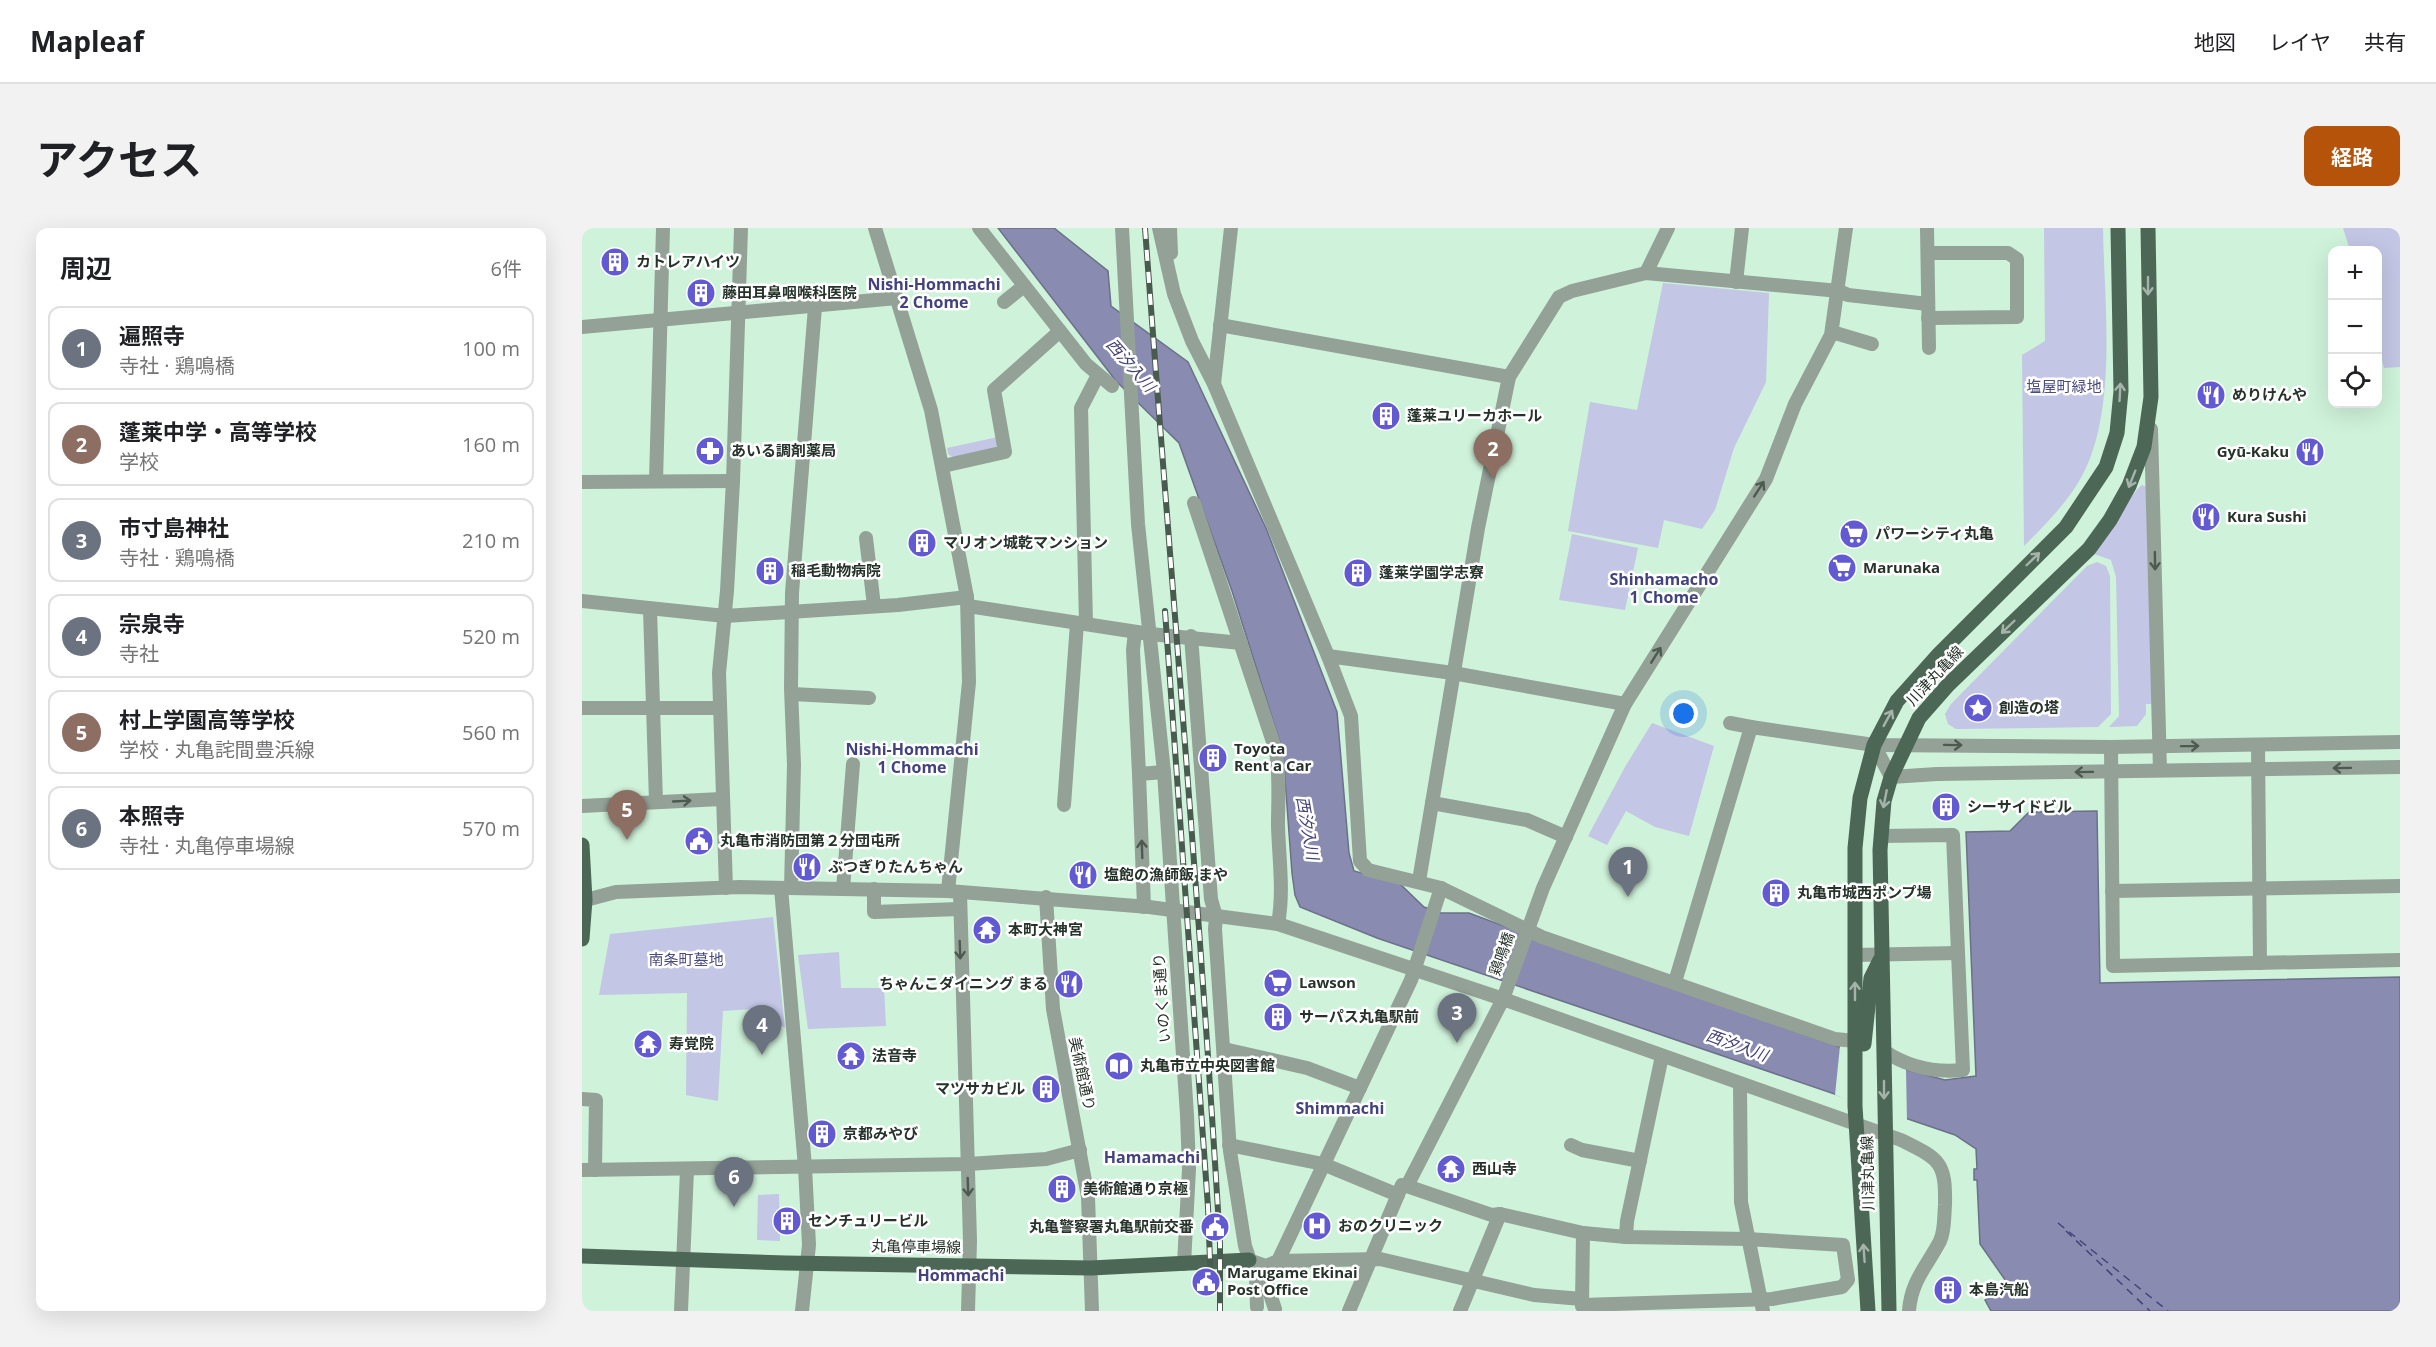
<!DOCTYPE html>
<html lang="ja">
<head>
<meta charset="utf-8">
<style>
	:root { --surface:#fff; --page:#f2f2f2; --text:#202124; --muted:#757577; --line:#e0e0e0; --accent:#b45309 }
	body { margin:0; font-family:"Open Sans","Noto Sans JP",sans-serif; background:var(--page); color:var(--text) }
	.controls { position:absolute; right:18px; top:18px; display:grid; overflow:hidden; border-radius:12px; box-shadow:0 6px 24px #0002 }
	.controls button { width:54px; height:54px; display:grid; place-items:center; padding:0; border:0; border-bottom:2px solid var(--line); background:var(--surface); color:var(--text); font:30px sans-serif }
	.you { position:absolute; left:1102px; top:486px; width:21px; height:21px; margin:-15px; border:4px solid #fff; border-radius:50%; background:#1a73e8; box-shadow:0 0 0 9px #1a73e833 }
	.badge { display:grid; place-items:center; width:39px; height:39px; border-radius:50%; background:var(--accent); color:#fff; font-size:20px; font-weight:700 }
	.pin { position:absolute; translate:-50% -50px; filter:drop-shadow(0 2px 3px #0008) }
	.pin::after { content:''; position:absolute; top:32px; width:21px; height:18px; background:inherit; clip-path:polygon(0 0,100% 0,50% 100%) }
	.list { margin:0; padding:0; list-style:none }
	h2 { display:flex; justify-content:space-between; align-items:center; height:78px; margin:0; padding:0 24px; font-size:26px }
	h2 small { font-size:20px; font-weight:400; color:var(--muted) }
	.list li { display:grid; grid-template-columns:39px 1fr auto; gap:18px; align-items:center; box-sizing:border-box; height:84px; margin:0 12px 12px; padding:0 12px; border:2px solid var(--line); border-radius:12px }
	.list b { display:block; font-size:22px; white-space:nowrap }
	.list p { margin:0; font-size:20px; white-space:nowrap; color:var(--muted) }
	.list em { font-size:20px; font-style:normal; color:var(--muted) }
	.icon { flex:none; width:33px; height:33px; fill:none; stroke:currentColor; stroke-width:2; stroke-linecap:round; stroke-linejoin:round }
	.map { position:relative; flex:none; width:1818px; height:1083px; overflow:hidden; border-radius:12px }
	header { display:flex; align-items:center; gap:36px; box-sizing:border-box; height:84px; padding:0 30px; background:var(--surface); border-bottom:2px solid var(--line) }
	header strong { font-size:28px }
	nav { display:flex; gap:33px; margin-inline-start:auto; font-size:21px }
	.intro { display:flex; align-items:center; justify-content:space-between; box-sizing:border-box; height:144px; padding:0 36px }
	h1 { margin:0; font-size:42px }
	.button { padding:15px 27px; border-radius:12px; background:var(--accent); color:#fff; font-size:21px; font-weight:700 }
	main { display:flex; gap:36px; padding:0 36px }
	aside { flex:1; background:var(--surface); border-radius:12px; box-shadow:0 6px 24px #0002 }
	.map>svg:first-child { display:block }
	.green { fill:#c3c6e4 }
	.water { fill:#898bb0; stroke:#6b7188; stroke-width:1.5 }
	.pier { fill:#cff2da }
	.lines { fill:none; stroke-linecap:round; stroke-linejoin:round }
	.ferry { stroke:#434377; stroke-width:1.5; stroke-dasharray:8 6; stroke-linecap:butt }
	.minor { stroke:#93a197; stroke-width:14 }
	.major { stroke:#4d6756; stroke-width:15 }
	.rail-casing { stroke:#495a4e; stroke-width:6 }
	.rail { stroke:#fff; stroke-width:4; stroke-dasharray:11; stroke-linecap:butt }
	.oneway { stroke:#a6b3aa }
	.oneway2 { stroke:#4c5a50 }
	.labels { text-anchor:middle; stroke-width:5; stroke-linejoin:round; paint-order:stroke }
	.poi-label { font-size:15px; font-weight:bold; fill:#26332a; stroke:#fff; text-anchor:start }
	.park-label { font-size:15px; fill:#4a4b7f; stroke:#fff }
	.street-label { font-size:15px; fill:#26332a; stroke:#fff }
	.neighbourhood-label { font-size:16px; font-weight:bold; fill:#42427f; stroke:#fff }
	.water-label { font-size:16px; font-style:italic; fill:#434377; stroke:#fff }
</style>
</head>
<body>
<header>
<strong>Mapleaf</strong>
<nav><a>地図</a><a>レイヤ</a><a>共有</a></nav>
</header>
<div class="intro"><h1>アクセス</h1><a class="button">経路</a></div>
<main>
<aside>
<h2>周辺<small>6件</small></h2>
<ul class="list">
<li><span class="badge" style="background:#6b7280">1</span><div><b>遍照寺</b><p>寺社 · 鶏鳴橋</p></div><em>100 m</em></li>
<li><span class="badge" style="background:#8d6e63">2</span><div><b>蓬莱中学・高等学校</b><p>学校</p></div><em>160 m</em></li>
<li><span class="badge" style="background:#6b7280">3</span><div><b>市寸島神社</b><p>寺社 · 鶏鳴橋</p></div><em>210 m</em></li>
<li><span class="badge" style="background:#6b7280">4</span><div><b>宗泉寺</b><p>寺社</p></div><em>520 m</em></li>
<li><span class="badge" style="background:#8d6e63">5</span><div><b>村上学園高等学校</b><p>学校 · 丸亀詫間豊浜線</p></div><em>560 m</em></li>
<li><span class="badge" style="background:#6b7280">6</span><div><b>本照寺</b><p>寺社 · 丸亀停車場線</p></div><em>570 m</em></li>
</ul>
</aside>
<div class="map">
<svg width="1818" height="1083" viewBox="0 0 1818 1083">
	<rect width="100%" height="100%" fill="#cff2da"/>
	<g class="green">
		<path d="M1462,0H1521C1522,75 1536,181 1500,248C1485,275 1463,297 1442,318L1440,127L1463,113Z"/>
		<polygon points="1761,0 1818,0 1818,139 1802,140 1796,118 1796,22 1768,22"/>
		<polygon points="1081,55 1187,65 1184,154 1152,220 1133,282 1120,301 1082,292 1076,320 986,303 1008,174 1055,182"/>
		<polygon points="416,209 417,215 413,221 372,230 366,226 365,220"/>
		<path d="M1560,257L1565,259L1570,476H1564V486L1555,498L1527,499L1537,488L1534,349L1529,332L1512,326C1520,315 1553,260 1560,257Z"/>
		<polygon points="990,306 1056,320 1043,382 977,372"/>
		<polygon points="1515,334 1524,338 1528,348 1529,486 1516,499 1374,501 1366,496 1363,486 1369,476 1505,338"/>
		<polygon points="1070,495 1132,518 1107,608 1073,599 1044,583 1025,617 1006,608 1043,539"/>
		<polygon points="191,689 203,800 171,781 141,783 136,873 104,867 105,765 17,767 28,706"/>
		<polygon points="257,724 259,760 302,760 304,798 226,801 216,727"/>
		<polygon points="197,966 198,1013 175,1012 176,967"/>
	</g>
	<polygon class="water" points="416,0 472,0 526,43 529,78 606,134 684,300 755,484 767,625 772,643 818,656 842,679 859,685 887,685 1053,747 1317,840 1363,852 1394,848 1384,604 1428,603 1447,584 1515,583 1518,755 1818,749 1818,1083 1409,1083 1403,1072 1421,1060 1423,1061 1426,1056 1398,1016 1395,952 1392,952 1392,941 1395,941 1394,921 1373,907 795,710 718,679 713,667 710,645 701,524 650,363 597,215 534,153"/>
	<polygon class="pier" points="1258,818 1324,841 1325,894 1253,867"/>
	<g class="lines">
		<g class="ferry">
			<polyline points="1476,995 1586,1083"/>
			<polyline points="1484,1003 1568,1083"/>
		</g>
		<g class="minor">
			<polyline points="293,0 349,182 385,369 387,454 366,663"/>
			<polyline points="397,0 504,136 530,158"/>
			<polyline points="540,0 556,296 582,544 605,887 607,941 602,1036"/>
			<polyline points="577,0 592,66 610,113 632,156 746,428 769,488 778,633 786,642 859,660 960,709 1253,811 1273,813"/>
			<polyline points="588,0 589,25"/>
			<polyline points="1345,0 1347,120"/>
			<polyline points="1346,25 1426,25 1435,31 1435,89 1346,90"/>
			<polyline points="1064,45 1086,0"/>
			<polyline points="1154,54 1160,0"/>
			<polyline points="422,74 442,58"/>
			<polyline points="638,97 927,149"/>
			<polyline points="0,99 315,70"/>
			<polyline points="1250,104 1290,116"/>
			<polyline points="632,156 649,0"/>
			<polyline points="1569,201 1578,542"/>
			<polyline points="361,238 423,224 412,162 478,103"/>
			<polyline points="74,253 81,0"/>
			<polyline points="0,254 151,253"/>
			<path d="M612,275L694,523C698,549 696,573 696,598C697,631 702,664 696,696"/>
			<polyline points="284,310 292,378"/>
			<polyline points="0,373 143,388 316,377 385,369"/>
			<polyline points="386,378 568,406 659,415"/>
			<polyline points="68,381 74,574"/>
			<polyline points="504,396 499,180 516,147"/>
			<polyline points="553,404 551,422 557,546 582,544"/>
			<polyline points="609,408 629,671 634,689 633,701 648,923 663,1018 674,1050 675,1079"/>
			<polyline points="746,428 871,445 1043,476"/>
			<polyline points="210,466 287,470"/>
			<polyline points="0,480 137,480"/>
			<polyline points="1148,495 1169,499"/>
			<polyline points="1292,517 1309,549 1355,546 1818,539"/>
			<polyline points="1676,517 1678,735"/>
			<polyline points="1529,519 1531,738 1818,732"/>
			<polyline points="557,546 562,679"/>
			<polyline points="850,575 945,592 984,609"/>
			<polyline points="482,577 495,395"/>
			<polyline points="0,578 139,571"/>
			<path d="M1299,608L1371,607L1381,842C1352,845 1326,839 1302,823"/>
			<polyline points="837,653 896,300 927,149 977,69 990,63 1064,45 1257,63 1266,67 1346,76"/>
			<polyline points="144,660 137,445 145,363 151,253 159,0"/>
			<polyline points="199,660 223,939 227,1017 220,1083"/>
			<polyline points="209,660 212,537 209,460 210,365 233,79"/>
			<polyline points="261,661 271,536"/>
			<polyline points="292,661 292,684 377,681"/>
			<polyline points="1530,663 1818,658"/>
			<polyline points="378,664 388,1013 386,1083"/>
			<polyline points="464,669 471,781 506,969 510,1083"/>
			<path d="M0,673L34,664L158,659L366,663L567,679L696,696L921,771L1319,912C1357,931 1364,933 1363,977C1362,989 1363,1002 1358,1013C1345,1038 1329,1053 1327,1083"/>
			<polyline points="1273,727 1376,725"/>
			<polyline points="1093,754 1169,499 1292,517 1529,519 1818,514"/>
			<polyline points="642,821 725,840 778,860"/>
			<polyline points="1158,856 1159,974 1181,1083"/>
			<polyline points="0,871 14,872 13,942"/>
			<polyline points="647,917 741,936 816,967"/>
			<polyline points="989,917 1000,922 1058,933"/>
			<polyline points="0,942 386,936 464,931 498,922"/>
			<polyline points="825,958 910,987 918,986 1001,1005 1044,1009 1165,1011 1261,1017 1266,1052 1260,1059 1190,1071 1000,1077"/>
			<polyline points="1044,1009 1045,993 1080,828"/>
			<polyline points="667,1032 684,1038 696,1033 829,752 859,660"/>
			<polyline points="696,1033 798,1031 952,1067 1000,1071"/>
			<polyline points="673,1041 684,1054 693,1081"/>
			<polyline points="1000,1078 1001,1005"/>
			<polyline points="99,1083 105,942"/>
			<polyline points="767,1083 820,957 825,958 921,771 961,660 1043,476 1184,251 1213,176 1249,107 1264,0"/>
			<polyline points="878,1083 918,986"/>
		</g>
		<g class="major">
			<polyline points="0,617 3,672 0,711"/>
			<polyline points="1282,816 1289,750 1298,732"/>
			<polyline points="0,1028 204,1035 509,1040 667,1032"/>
			<polyline points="1286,1083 1273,878 1273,620 1278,570 1292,517 1315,473 1357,426 1484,299 1524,239 1535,205 1539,163 1536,0"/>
			<polyline points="1307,1083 1298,622 1302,573 1309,549 1337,490 1366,457 1507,321 1528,292 1547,258 1562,219 1569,169 1566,0"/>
		</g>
		<g class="rail-casing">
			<g id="rail">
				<path d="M563,0C588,339 618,677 638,1016V1083"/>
				<polyline points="583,383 626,979 629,1059"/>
			</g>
		</g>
		<use href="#rail" class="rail"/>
	</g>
	<defs><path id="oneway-shaft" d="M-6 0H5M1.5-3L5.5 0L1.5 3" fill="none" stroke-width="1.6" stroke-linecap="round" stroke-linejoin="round" transform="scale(1.5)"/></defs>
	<g class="oneway">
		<use href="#oneway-shaft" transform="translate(1566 58) rotate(90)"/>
		<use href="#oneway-shaft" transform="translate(1538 164) rotate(-87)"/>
		<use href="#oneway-shaft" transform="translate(1550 251) rotate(112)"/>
		<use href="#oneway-shaft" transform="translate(1451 331) rotate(-44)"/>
		<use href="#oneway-shaft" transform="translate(1426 399) rotate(136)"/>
		<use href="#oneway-shaft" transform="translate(1306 490) rotate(-61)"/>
		<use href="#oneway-shaft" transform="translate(1303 571) rotate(101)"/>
		<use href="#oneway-shaft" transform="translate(1273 763) rotate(-90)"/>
		<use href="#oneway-shaft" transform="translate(1302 862) rotate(90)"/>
		<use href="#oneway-shaft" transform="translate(1282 1025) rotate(-94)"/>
	</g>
	<g class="oneway2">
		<use href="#oneway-shaft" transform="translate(1177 261) rotate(-57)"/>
		<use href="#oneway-shaft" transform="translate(1573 333) rotate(89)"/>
		<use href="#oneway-shaft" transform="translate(1074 427) rotate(-58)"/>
		<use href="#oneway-shaft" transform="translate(1371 517) rotate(1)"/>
		<use href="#oneway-shaft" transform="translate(1608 518) rotate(-1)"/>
		<use href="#oneway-shaft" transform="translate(1760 540) rotate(179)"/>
		<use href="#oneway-shaft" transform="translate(1502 544) rotate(179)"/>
		<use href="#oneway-shaft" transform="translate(100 573) rotate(-3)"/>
		<use href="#oneway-shaft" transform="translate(560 621) rotate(-92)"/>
		<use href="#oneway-shaft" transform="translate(378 722) rotate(88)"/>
		<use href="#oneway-shaft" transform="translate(386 959) rotate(88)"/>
	</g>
	<defs>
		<g id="building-disc" transform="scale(1.5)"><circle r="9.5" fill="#625ad3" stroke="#fff"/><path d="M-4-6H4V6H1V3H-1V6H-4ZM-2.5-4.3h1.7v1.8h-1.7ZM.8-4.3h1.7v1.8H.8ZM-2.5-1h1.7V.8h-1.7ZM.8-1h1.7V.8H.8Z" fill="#fff"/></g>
		<g id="restaurant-disc" transform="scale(1.5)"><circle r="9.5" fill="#625ad3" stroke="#fff"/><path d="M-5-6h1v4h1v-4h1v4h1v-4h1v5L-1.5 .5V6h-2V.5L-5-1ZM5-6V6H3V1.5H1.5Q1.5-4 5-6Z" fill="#fff"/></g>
		<g id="pharmacy-disc" transform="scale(1.5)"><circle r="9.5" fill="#625ad3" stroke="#fff"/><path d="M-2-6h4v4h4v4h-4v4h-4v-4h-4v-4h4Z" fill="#fff"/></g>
		<g id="supermarket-disc" transform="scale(1.5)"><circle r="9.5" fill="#625ad3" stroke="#fff"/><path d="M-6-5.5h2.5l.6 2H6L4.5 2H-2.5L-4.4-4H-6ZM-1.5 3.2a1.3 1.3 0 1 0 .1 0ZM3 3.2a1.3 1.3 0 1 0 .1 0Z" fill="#fff"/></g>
		<g id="sight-disc" transform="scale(1.5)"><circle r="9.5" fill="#625ad3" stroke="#fff"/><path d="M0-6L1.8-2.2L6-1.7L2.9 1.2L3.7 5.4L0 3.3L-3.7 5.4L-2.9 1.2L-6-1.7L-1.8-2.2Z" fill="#fff"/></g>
		<g id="civic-disc" transform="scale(1.5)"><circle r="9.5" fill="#625ad3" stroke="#fff"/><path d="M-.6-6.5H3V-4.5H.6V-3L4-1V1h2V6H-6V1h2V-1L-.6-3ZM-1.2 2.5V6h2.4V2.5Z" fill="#fff"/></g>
		<g id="temple-disc" transform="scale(1.5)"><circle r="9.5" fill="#625ad3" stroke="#fff"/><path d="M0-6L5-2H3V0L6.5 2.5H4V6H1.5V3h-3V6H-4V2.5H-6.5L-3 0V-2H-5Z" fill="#fff"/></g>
		<g id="library-disc" transform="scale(1.5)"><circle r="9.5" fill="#625ad3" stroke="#fff"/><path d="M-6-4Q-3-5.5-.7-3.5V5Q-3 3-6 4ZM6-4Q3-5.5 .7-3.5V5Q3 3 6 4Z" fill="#fff"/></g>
		<g id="hospital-disc" transform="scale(1.5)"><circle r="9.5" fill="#625ad3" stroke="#fff"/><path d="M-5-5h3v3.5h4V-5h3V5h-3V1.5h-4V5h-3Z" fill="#fff"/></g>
	</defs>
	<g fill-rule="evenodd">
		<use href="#building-disc" x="33" y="34"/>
		<use href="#building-disc" x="119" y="65"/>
		<use href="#restaurant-disc" x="1629" y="167"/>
		<use href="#building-disc" x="804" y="188"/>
		<use href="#pharmacy-disc" x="128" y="223"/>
		<use href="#restaurant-disc" x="1728" y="224"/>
		<use href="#restaurant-disc" x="1624" y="289"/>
		<use href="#supermarket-disc" x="1272" y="306"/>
		<use href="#building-disc" x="340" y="315"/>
		<use href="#supermarket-disc" x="1260" y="340"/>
		<use href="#building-disc" x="188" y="343"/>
		<use href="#building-disc" x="776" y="345"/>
		<use href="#sight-disc" x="1396" y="480"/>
		<use href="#building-disc" x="631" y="530"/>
		<use href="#building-disc" x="1364" y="579"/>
		<use href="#civic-disc" x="117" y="613"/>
		<use href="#restaurant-disc" x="225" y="639"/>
		<use href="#restaurant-disc" x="501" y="647"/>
		<use href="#building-disc" x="1194" y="665"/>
		<use href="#temple-disc" x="405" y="702"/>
		<use href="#supermarket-disc" x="696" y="755"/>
		<use href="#restaurant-disc" x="487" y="756"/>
		<use href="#building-disc" x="696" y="789"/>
		<use href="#temple-disc" x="66" y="816"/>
		<use href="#temple-disc" x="269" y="828"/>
		<use href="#library-disc" x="537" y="838"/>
		<use href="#building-disc" x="464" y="861"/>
		<use href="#building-disc" x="240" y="906"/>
		<use href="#temple-disc" x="869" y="941"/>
		<use href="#building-disc" x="480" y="961"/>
		<use href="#building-disc" x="205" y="993"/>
		<use href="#hospital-disc" x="735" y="998"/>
		<use href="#civic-disc" x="633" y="999"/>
		<use href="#civic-disc" x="624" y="1054"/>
		<use href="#building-disc" x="1366" y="1062"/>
	</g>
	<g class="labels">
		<g class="poi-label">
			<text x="54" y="39">カトレアハイツ</text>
			<text x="140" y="70">藤田耳鼻咽喉科医院</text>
			<text x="1650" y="172">めりけんや</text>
			<text x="825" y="193">蓬莱ユリーカホール</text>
			<text x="149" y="228">あいる調剤薬局</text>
			<text x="1707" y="229" text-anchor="end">Gyū-Kaku</text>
			<text x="1645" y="294">Kura Sushi</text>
			<text x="1293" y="311">パワーシティ丸亀</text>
			<text x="361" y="320">マリオン城乾マンション</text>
			<text x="1281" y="345">Marunaka</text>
			<text x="209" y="348">稲毛動物病院</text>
			<text x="797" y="350">蓬莱学園学志寮</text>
			<text x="1417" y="485">創造の塔</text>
			<text x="652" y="526">Toyota<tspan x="652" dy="17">Rent a Car</tspan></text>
			<text x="1385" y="584">シーサイドビル</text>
			<text x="138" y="618">丸亀市消防団第２分団屯所</text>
			<text x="246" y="644">ぶつぎりたんちゃん</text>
			<text x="522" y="652">塩飽の漁師飯 まや</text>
			<text x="1215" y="670">丸亀市城西ポンプ場</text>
			<text x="426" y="707">本町大神宮</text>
			<text x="717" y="760">Lawson</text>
			<text x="466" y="761" text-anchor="end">ちゃんこダイニング まる</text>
			<text x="717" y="794">サーパス丸亀駅前</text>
			<text x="87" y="821">寿覚院</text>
			<text x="290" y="833">法音寺</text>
			<text x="558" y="843">丸亀市立中央図書館</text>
			<text x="443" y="866" text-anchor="end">マツサカビル</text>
			<text x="261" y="911">京都みやび</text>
			<text x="890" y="946">西山寺</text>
			<text x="501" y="966">美術館通り京極</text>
			<text x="226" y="998">センチュリービル</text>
			<text x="756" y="1003">おのクリニック</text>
			<text x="612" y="1004" text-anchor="end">丸亀警察署丸亀駅前交番</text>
			<text x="645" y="1050">Marugame Ekinai<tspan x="645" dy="17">Post Office</tspan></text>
			<text x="1387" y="1067">本島汽船</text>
		</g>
		<g class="park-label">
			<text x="1482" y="164">塩屋町緑地</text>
			<text x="104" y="737">南条町墓地</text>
		</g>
		<g class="street-label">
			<text transform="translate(1353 448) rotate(-47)" y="5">川津丸亀線</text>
			<text transform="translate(920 726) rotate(-70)" y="5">鶏鳴橋</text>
			<text transform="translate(580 770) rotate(-94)" y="5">いのくま通り</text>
			<text transform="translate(500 846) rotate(78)" y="5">美術館通り</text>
			<text transform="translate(1286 945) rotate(-91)" y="5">川津丸亀線</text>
			<text transform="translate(334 1019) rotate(1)" y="5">丸亀停車場線</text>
		</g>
		<g class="neighbourhood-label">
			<text x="352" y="62">Nishi-Hommachi<tspan x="352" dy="18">2 Chome</tspan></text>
			<text x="1082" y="357">Shinhamacho<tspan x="1082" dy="18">1 Chome</tspan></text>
			<text x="330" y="527">Nishi-Hommachi<tspan x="330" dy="18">1 Chome</tspan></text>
			<text x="758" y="886">Shimmachi</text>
			<text x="570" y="935">Hamamachi</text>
			<text x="379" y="1053">Hommachi</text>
		</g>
		<g class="water-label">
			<text transform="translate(549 137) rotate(49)" y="6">西汐入川</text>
			<text transform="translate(726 600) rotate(80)" y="6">西汐入川</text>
			<text transform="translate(1155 817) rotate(20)" y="6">西汐入川</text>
		</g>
	</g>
</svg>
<div class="controls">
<button>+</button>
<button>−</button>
<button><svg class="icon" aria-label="locate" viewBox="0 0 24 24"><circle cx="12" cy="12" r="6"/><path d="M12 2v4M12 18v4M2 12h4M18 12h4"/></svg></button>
</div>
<div class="you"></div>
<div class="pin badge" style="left:1046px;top:669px;background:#6b7280">1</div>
<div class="pin badge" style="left:911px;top:251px;background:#8d6e63">2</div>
<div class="pin badge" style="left:875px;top:815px;background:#6b7280">3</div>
<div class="pin badge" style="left:180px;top:827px;background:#6b7280">4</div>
<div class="pin badge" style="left:45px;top:612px;background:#8d6e63">5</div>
<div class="pin badge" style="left:152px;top:979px;background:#6b7280">6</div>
</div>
</main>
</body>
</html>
